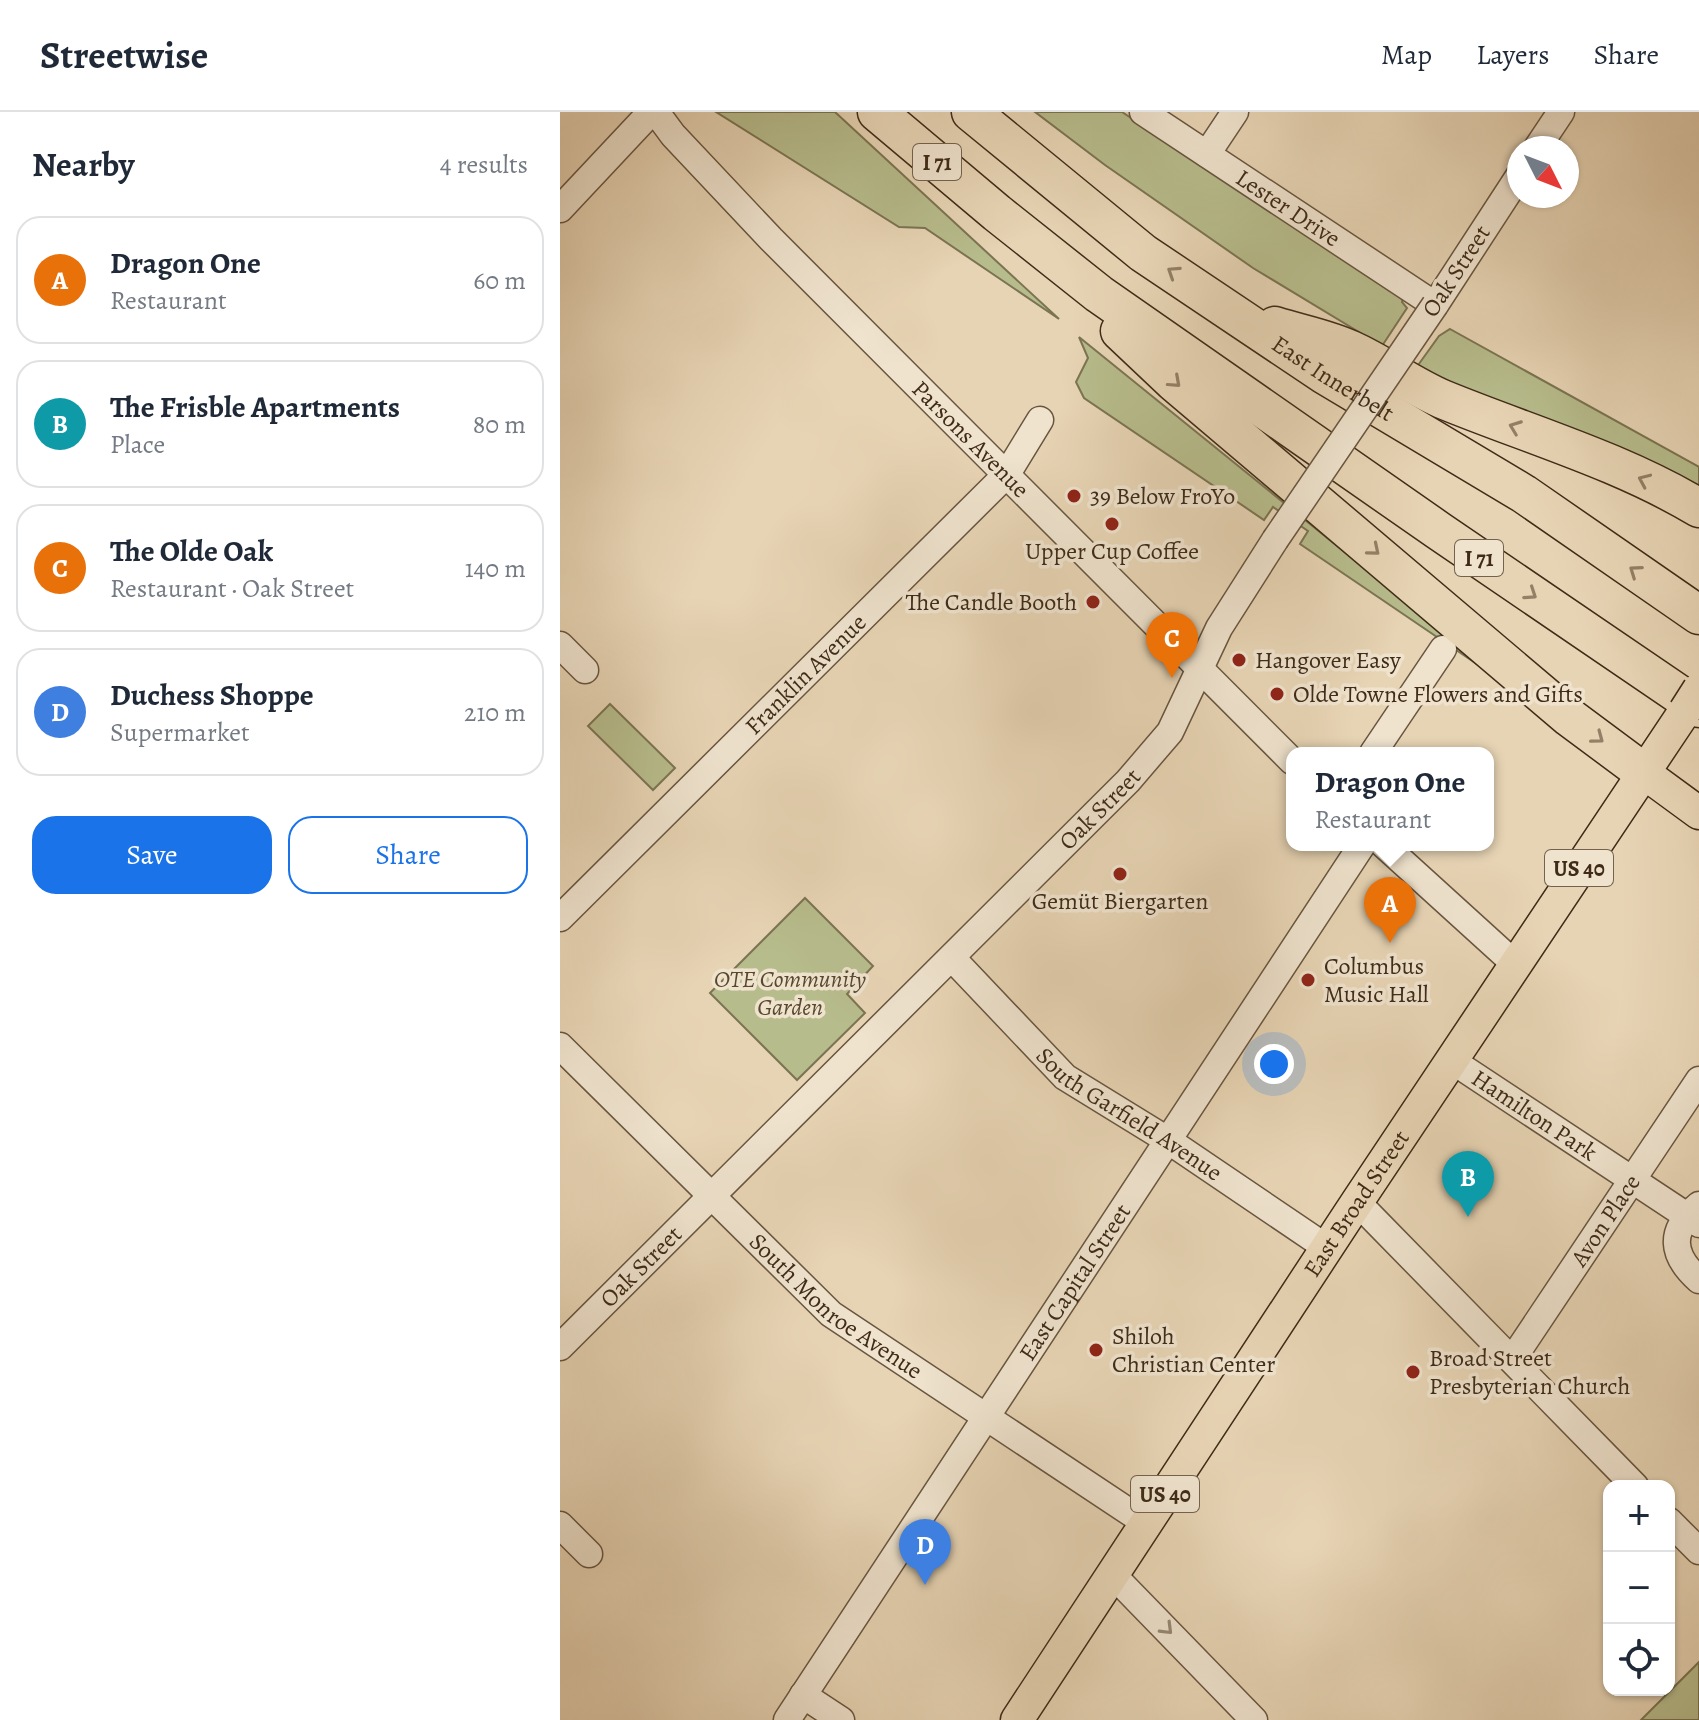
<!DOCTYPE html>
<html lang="en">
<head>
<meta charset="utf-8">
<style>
	:root { --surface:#fff; --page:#f2f2f3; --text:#1f2937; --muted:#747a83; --line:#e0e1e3; --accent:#1a73e8 }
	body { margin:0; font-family:Alegreya,serif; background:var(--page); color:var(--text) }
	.controls { position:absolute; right:24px; bottom:24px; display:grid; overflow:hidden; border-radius:16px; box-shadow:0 2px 6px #0004 }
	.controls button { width:72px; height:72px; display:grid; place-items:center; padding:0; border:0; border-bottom:2px solid var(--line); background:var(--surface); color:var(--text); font:40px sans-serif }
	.compass { position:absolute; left:947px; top:24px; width:72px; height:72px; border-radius:50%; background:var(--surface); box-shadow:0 2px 6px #0004; rotate:132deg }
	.you { position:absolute; left:714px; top:952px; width:28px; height:28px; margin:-20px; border:6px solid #fff; border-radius:50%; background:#1a73e8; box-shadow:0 0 0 12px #1a73e833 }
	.badge { display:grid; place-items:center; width:52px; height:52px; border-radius:50%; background:var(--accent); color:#fff; font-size:26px; font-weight:700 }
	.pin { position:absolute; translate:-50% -66px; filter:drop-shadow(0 2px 4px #0008) }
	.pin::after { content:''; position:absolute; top:42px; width:28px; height:24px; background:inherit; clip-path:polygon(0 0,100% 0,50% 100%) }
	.popup { position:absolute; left:726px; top:635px; width:208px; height:104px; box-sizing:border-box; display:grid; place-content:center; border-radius:16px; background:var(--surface); filter:drop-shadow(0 2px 6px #0005); font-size:26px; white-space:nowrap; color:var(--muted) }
	.popup b { font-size:30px; color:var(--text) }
	.popup::after { content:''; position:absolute; left:50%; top:100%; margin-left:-16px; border:16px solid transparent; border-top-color:var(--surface) }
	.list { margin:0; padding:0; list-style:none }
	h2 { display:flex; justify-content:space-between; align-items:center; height:104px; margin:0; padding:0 32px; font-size:34px }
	h2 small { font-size:26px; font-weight:400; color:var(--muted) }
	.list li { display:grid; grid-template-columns:52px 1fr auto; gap:24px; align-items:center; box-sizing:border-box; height:128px; margin:0 16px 16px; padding:0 16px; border:2px solid var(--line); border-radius:24px }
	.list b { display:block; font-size:30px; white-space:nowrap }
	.list p { margin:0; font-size:26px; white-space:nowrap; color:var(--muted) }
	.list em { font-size:26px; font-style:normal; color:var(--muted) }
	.actions { display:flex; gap:16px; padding:24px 32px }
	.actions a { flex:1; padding:18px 0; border:2px solid var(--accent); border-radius:24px; text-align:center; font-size:28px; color:var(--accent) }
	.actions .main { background:var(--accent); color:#fff }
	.icon { flex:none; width:44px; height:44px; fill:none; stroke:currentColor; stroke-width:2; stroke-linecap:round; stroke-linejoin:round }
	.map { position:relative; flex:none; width:1139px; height:1608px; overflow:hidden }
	header { display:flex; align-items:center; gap:48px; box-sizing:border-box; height:112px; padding:0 40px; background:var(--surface); border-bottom:2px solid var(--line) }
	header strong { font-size:38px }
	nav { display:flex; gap:44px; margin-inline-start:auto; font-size:28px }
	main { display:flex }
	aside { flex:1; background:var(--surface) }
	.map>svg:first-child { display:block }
	.green { fill:#b7bc8c; stroke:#7b7452; stroke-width:2 }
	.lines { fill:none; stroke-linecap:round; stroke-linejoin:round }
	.minor-casing { stroke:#69553f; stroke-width:29 }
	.major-casing { stroke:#3f2b18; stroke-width:35 }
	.highway-casing { stroke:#3f2b18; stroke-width:41 }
	.minor { stroke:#efe3ce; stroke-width:26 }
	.major { stroke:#e7d4b4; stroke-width:32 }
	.highway { stroke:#e7d4b4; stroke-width:38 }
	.minor-bridge-casing { stroke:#69553f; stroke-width:29; stroke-linecap:butt }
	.major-bridge-casing { stroke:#3f2b18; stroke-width:35; stroke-linecap:butt }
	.minor-bridge { stroke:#efe3ce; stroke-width:26 }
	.major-bridge { stroke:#e7d4b4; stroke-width:32 }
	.oneway { stroke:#938066 }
	.oneway2 { stroke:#978773 }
	.poi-dot { fill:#8f2418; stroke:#efe3ce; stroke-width:3 }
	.labels { text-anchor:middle; stroke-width:7; stroke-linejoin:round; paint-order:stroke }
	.shield { fill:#efe3ce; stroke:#74624f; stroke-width:2 }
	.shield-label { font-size:22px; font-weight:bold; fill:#3f2b18 }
	.street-label { font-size:24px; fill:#3f2b18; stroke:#efe3ce }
	.poi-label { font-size:24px; fill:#3f2b18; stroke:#efe3ce; text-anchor:start }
	.park-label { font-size:24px; font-style:italic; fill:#57482f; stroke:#efe3ce }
</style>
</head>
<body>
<header>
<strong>Streetwise</strong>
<nav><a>Map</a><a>Layers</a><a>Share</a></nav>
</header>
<main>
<aside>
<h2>Nearby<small>4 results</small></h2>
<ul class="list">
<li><span class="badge" style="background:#e8710a">A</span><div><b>Dragon One</b><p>Restaurant</p></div><em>60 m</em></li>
<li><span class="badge" style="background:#0f9aa8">B</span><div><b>The Frisble Apartments</b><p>Place</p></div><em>80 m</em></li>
<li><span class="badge" style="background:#e8710a">C</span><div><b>The Olde Oak</b><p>Restaurant · Oak Street</p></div><em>140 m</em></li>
<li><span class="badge" style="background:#3f7fe0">D</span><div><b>Duchess Shoppe</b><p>Supermarket</p></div><em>210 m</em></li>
</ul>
<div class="actions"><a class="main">Save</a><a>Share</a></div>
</aside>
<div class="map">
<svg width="1139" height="1608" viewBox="0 0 1139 1608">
	<rect width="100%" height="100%" fill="#e7d4b4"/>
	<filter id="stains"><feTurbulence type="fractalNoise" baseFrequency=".0025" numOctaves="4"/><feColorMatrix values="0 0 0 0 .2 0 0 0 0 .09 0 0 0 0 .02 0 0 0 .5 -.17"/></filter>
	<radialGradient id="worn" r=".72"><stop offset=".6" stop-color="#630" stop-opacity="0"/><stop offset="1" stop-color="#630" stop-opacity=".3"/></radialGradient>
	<g class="green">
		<polygon points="156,0 275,0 499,207 365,116 339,115"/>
		<polygon points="475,0 562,0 843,186 842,190 847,196 822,234 693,156 545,53"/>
		<polygon points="890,217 1139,355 1139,382 856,256 879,224"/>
		<polygon points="519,225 955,578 740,432 748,419 713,395 704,408 524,286 516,270 528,246"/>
		<polygon points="50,592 115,656 93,678 28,614"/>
		<polygon points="245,786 313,854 287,882 305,901 237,968 150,881"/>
		<polygon points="1139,1550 1139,1608 1081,1608"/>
	</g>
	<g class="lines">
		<g class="minor-casing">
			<g id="minor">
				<path id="s1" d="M96,0L113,23L211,127L732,649"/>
				<path id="s2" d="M583,0L875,193L959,64"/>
				<polyline points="977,36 1001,0"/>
				<polyline points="647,42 675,0"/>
				<polyline points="0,97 91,0"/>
				<polyline points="0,533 25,558"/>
				<polyline points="813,641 883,537"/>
				<polyline points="824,733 955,852"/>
				<path id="s3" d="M0,806L447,362L480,308"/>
				<path id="s4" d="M392,846L505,965L609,1029L767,1136"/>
				<path id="s5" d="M0,934L271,1202L586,1411"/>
				<path id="s6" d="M891,948L1139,1112"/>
				<polyline points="797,1090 1075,1374"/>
				<path d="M1139,1093C1108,1119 1111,1143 1139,1168"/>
				<path id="s7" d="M0,1235L568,669L610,620L659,516L715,428"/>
				<path id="s8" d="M952,1248L1139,968"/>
				<polyline points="1109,1409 1139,1439"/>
				<polyline points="0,1413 29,1442"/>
				<polyline points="552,1462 694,1608"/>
				<polyline points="243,1583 281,1608"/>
				<path id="s9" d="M227,1608L802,733"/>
			</g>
		</g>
		<g class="major-casing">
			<g id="major">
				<polyline points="1083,660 1139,701"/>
				<path id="s10" d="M457,1608L797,1090L1125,599"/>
			</g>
		</g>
		<g class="highway-casing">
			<g id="highway">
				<polyline points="317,0 437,101 539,182 879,419 1139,596"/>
				<path id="s11" d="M411,0L583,141L765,263L964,382L1139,503"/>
				<path d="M715,214C740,222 768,227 791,238C822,252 850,273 882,287C967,322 1059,348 1139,396"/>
				<polyline points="560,219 614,270 1009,605 1083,660"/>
			</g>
		</g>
		<use href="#minor" class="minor"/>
		<use href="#major" class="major"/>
		<use href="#highway" class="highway"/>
		<g class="minor-bridge-casing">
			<polyline id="minor-bridge" points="715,428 875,193"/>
		</g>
		<g class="major-bridge-casing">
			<polyline id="major-bridge" points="1125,599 1139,577"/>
		</g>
		<use href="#minor-bridge" class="minor-bridge"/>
		<use href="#major-bridge" class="major-bridge"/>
	</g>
	<defs><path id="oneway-chevron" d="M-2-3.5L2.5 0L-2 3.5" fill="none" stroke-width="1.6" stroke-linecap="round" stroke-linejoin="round" transform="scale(2)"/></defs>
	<g class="oneway">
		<use href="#oneway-chevron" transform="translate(613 160) rotate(-147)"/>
		<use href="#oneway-chevron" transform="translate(615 270) rotate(42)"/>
		<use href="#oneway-chevron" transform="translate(955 315) rotate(-159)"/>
		<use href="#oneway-chevron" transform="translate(1084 368) rotate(-156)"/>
		<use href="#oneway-chevron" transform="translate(814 438) rotate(40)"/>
		<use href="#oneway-chevron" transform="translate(1075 459) rotate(-145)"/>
		<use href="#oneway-chevron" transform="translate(971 482) rotate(34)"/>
		<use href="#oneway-chevron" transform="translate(1038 626) rotate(37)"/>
	</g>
	<use class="oneway2" href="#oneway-chevron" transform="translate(607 1517) rotate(45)"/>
	<g class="poi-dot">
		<circle cx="514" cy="384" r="8"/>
		<circle cx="552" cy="412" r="8"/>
		<circle cx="533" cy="490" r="8"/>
		<circle cx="679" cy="548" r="8"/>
		<circle cx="717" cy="582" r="8"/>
		<circle cx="560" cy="762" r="8"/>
		<circle cx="748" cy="868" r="8"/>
		<circle cx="536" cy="1238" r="8"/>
		<circle cx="853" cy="1260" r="8"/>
	</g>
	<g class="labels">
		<g class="shield">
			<rect x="353" y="32" width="48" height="36" rx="6"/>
			<rect x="895" y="428" width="48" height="36" rx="6"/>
			<rect x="985" y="738" width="68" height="36" rx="6"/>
			<rect x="571" y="1364" width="68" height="36" rx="6"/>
		</g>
		<g class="shield-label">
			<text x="377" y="58">I 71</text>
			<text x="919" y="454">I 71</text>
			<text x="1019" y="764">US 40</text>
			<text x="605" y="1390">US 40</text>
		</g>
		<g class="street-label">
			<text dy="8" stroke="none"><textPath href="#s2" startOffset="174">Lester Drive</textPath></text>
			<text transform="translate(896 159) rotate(-57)" y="8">Oak Street</text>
			<text dy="8" stroke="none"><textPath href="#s11" startOffset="450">East Innerbelt</textPath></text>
			<text dy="8" stroke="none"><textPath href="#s1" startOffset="454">Parsons Avenue</textPath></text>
			<text dy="8" stroke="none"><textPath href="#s3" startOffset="346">Franklin Avenue</textPath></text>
			<text dy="8" stroke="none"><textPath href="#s7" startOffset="762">Oak Street</textPath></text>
			<text dy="8" stroke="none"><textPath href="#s4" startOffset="238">South Garfield Avenue</textPath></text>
			<text dy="8" stroke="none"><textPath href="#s6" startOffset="100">Hamilton Park</textPath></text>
			<text dy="8" stroke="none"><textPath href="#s10" startOffset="618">East Broad Street</textPath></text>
			<text dy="8" stroke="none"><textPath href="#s8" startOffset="168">Avon Place</textPath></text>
			<text dy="8" stroke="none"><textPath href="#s7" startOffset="114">Oak Street</textPath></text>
			<text dy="8" stroke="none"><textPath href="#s9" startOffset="524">East Capital Street</textPath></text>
			<text dy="8" stroke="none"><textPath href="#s5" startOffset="380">South Monroe Avenue</textPath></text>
		</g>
		<g class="poi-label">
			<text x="530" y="392">39 Below FroYo</text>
			<text x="552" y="447" text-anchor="middle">Upper Cup Coffee</text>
			<text x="517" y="498" text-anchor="end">The Candle Booth</text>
			<text x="695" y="556">Hangover Easy</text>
			<text x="733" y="590">Olde Towne Flowers and Gifts</text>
			<text x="560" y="797" text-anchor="middle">Gemüt Biergarten</text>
			<text x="764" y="862">Columbus<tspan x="764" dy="28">Music Hall</tspan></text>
			<text x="552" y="1232">Shiloh<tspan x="552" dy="28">Christian Center</tspan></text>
			<text x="869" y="1254">Broad Street<tspan x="869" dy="28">Presbyterian Church</tspan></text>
		</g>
		<g class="park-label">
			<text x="230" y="875">OTE Community<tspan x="230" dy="28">Garden</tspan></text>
		</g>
	</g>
	<rect width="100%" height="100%" filter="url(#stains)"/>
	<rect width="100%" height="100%" fill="url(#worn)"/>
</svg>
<div class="controls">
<button>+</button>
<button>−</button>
<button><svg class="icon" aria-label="locate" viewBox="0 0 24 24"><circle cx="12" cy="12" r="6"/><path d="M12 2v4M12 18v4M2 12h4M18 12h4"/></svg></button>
</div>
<svg class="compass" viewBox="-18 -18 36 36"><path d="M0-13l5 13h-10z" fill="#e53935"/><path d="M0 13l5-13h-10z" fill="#747a83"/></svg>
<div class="you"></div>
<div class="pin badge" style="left:830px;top:831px;background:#e8710a">A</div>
<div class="popup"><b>Dragon One</b>Restaurant</div>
<div class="pin badge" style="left:908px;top:1105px;background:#0f9aa8">B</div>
<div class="pin badge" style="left:612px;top:566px;background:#e8710a">C</div>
<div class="pin badge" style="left:365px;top:1473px;background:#3f7fe0">D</div>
</div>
</main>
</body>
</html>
